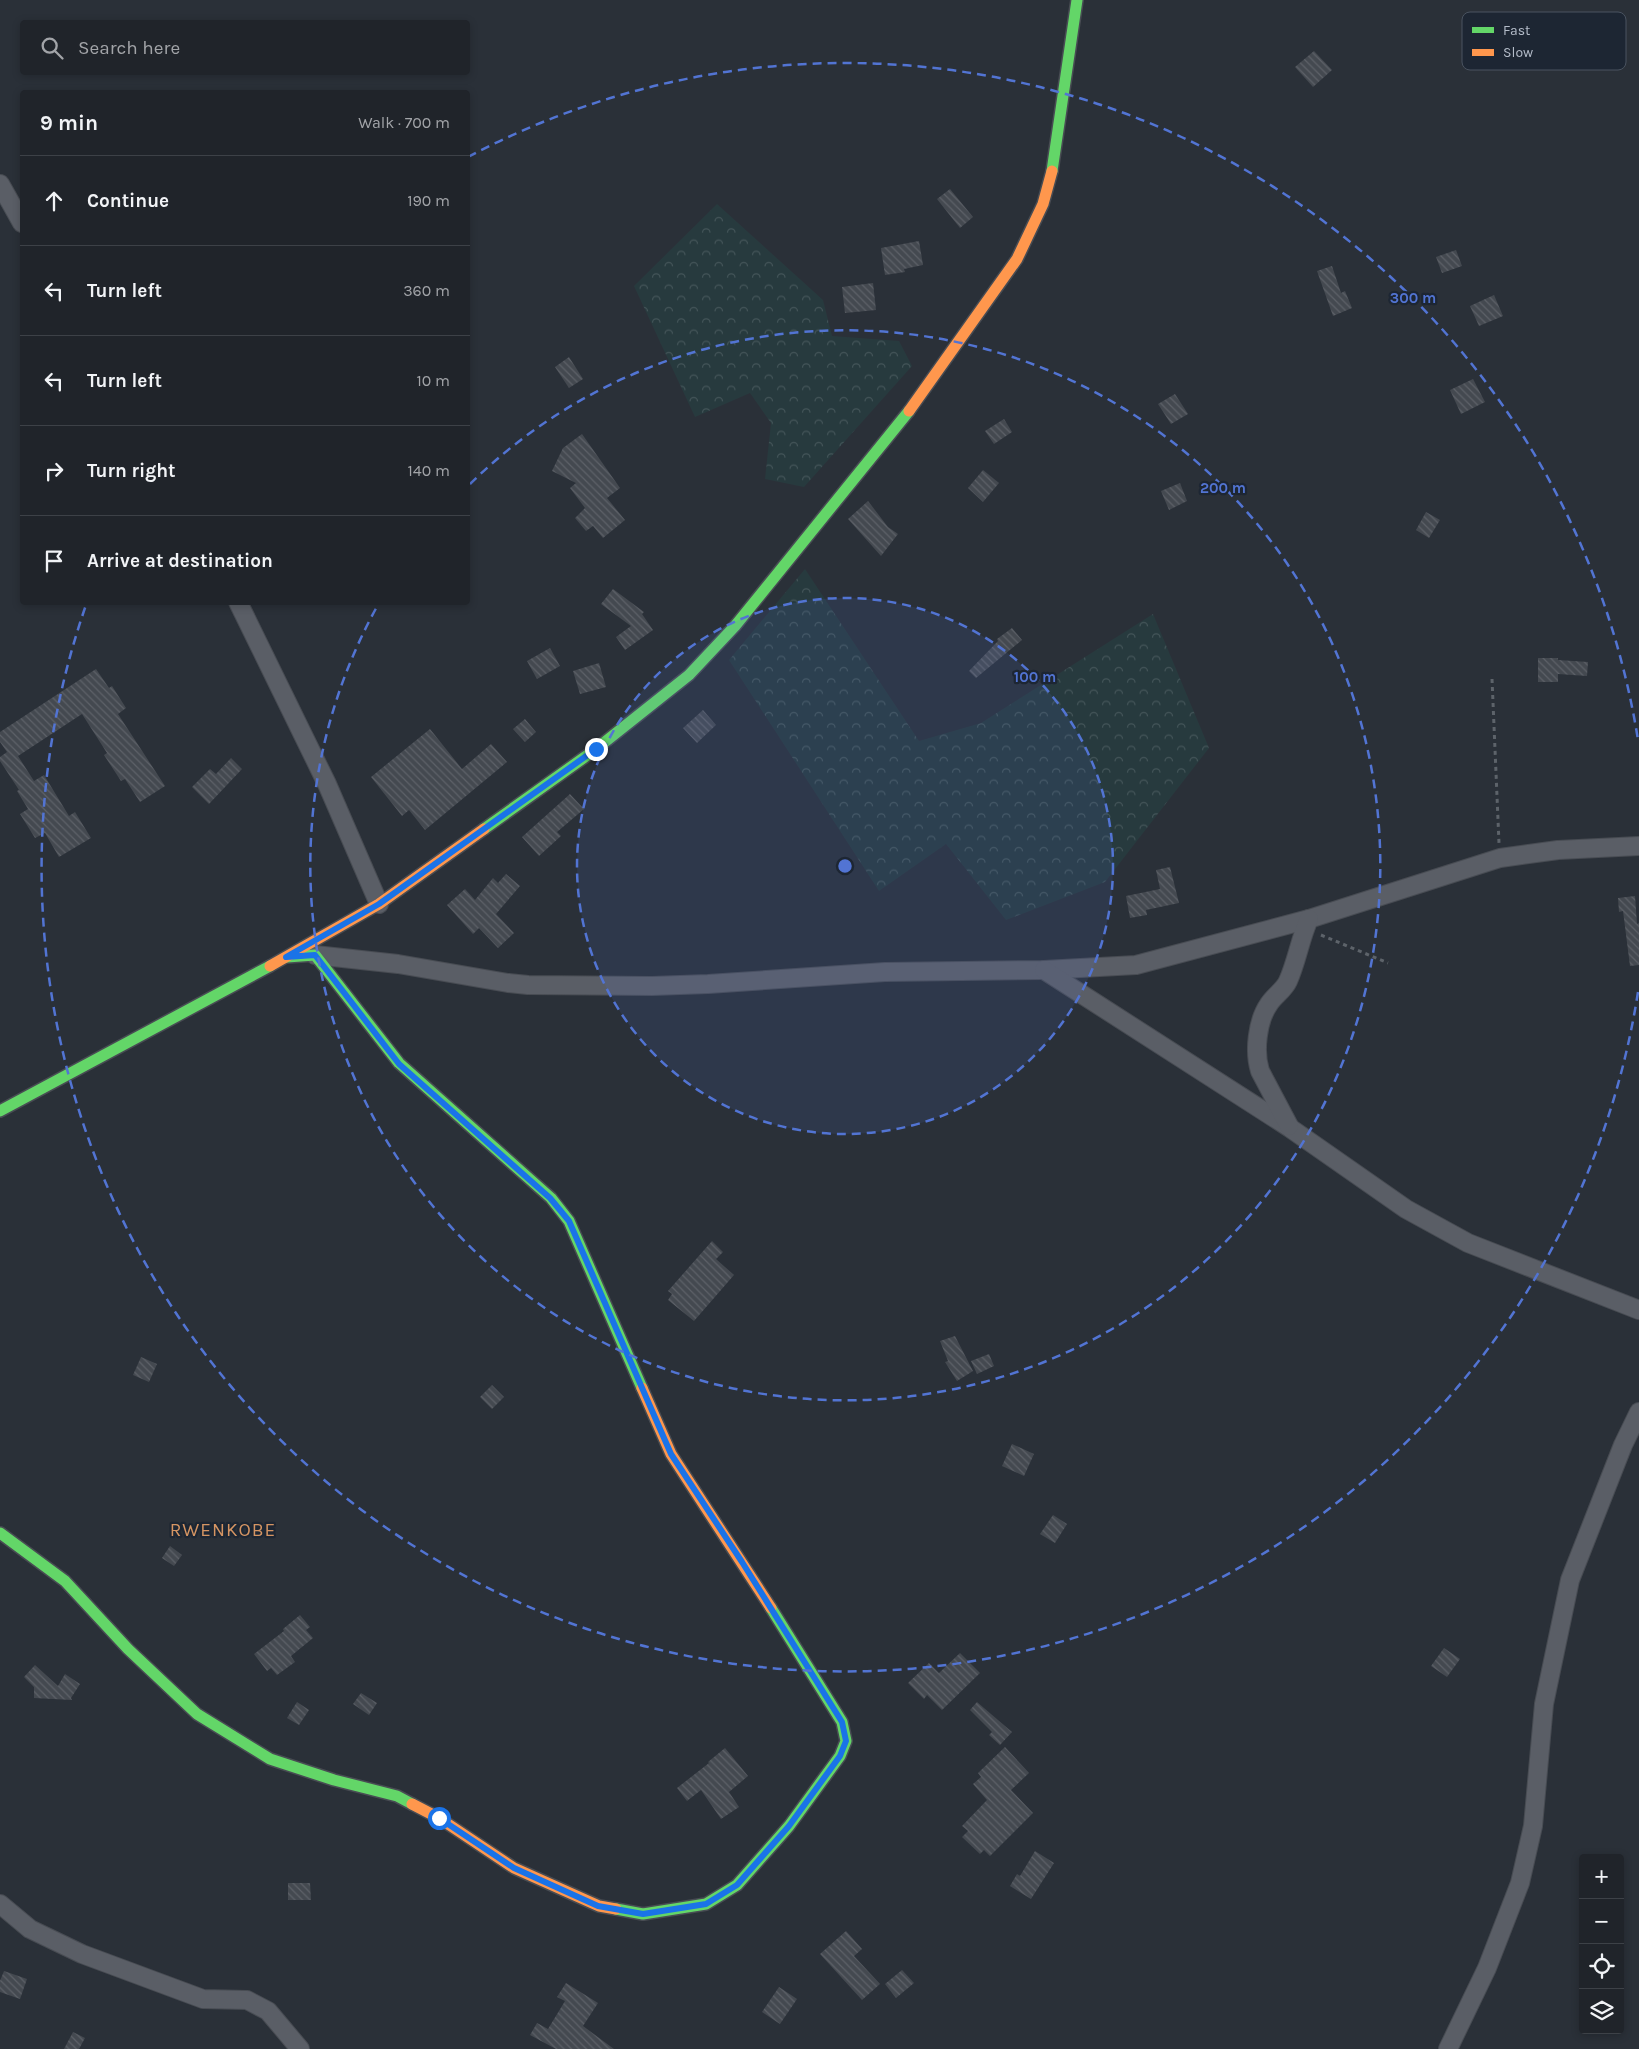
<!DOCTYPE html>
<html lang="en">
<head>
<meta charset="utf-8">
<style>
	:root { --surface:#20242a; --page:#282c32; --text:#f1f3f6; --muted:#a2a4a8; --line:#3d4147 }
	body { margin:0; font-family:Karla,sans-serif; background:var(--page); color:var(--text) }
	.controls { position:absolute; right:15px; bottom:15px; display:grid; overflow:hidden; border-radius:5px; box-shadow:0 2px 8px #0003 }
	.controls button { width:45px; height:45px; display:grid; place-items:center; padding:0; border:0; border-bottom:1px solid var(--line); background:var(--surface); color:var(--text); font:25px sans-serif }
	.stop { position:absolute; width:15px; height:15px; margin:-11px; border:4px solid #1a73e8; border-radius:50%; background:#fff }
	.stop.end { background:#1a73e8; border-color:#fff; box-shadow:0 1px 5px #0008 }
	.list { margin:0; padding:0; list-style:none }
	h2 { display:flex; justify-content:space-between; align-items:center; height:65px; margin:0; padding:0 20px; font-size:21px }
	h2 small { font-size:16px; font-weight:400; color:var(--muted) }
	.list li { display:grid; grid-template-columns:32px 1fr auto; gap:15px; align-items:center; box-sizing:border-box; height:90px; padding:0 20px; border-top:1px solid var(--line) }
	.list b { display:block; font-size:19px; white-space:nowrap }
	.list em { font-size:16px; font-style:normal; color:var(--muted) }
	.icon { flex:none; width:28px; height:28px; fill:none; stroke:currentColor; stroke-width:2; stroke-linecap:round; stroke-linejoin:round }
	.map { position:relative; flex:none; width:1639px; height:2049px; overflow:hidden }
	.search { position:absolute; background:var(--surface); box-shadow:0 2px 8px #0003; left:20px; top:20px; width:450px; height:55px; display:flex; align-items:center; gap:12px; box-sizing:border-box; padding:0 18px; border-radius:5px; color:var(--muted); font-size:19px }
	.panel { position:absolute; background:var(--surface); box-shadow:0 2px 8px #0003; left:20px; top:90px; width:450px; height:515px; border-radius:5px }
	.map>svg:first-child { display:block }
	.forest { fill:url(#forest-crowns) }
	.building { fill:url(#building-back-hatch) }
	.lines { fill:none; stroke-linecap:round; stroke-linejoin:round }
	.street-casing { stroke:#484c53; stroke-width:20 }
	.fast-casing { stroke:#484c53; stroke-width:14 }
	.slow-casing { stroke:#484c53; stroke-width:14 }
	.path { stroke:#5d636a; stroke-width:3; stroke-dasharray:4 4; stroke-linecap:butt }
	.street { stroke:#5a5e66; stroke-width:18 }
	.fast { stroke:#63d668; stroke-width:11 }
	.slow { stroke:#ff974d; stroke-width:11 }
	.route { stroke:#1a73e8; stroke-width:6 }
	.ring { fill:none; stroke:#5274d3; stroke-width:2.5; stroke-dasharray:9 6 }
	.labels { text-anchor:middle; stroke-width:4.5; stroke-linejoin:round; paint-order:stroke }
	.quarter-label { font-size:19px; letter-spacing:1px; fill:#d59563; stroke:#1d2633 }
	.key { fill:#1d2633; stroke:#4a5360; stroke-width:1 }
	.key-label { font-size:14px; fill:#b4bcc9 }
	.centre { fill:#5274d3; stroke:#1d2633; stroke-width:2.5 }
	.ring-label { font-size:15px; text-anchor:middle; font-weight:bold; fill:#5274d3; stroke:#1d2633; stroke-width:4.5; stroke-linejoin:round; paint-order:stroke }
</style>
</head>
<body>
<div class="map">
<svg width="1639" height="2049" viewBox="0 0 1639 2049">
	<defs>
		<pattern id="forest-crowns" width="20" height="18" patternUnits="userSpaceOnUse" patternTransform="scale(1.25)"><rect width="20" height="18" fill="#273a3e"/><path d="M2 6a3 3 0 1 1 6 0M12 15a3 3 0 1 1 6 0" fill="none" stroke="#445559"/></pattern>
		<pattern id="building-back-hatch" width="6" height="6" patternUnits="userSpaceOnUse" patternTransform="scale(1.25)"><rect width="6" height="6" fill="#444950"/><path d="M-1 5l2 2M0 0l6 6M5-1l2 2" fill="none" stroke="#5d6168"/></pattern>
	</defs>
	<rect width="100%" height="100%" fill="#2a3038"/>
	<g class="forest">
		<polygon points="717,204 823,300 832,336 899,341 912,366 804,487 765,479 771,423 750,393 695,417 634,286"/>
		<polygon points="805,569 919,741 981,723 1153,614 1209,748 1105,882 1006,920 946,844 879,891 729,660"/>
	</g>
	<g class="building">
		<polygon points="1314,51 1332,70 1313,87 1295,67"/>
		<polygon points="950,189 973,217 960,228 937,199"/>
		<polygon points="919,241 923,265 904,269 905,272 885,275 881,248"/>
		<polygon points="1456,250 1462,266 1442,273 1436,257"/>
		<polygon points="1332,266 1341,293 1345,291 1352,308 1333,316 1317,271"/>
		<polygon points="873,283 876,310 845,313 842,287"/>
		<polygon points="1494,295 1503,316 1479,326 1470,306"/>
		<polygon points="569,357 583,379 569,388 555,367"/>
		<polygon points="1473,379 1485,402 1461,414 1450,390"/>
		<polygon points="1175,394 1188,414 1171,424 1158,404"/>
		<polygon points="1004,419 1012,432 994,444 985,431"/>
		<polygon points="582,434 620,488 607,498 625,520 603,538 593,526 586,531 575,518 585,508 570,488 576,483 552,471 563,448"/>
		<polygon points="983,470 999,483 983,502 968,488"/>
		<polygon points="1180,483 1187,501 1169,510 1161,491"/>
		<polygon points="868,501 888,527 898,534 881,556 848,519"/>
		<polygon points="1426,512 1440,520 1429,538 1416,530"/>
		<polygon points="613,589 644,612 642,614 653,630 625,650 616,637 631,626 601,604"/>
		<polygon points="1012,628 1022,640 976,678 969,671 998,641 997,639"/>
		<polygon points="550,648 560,666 537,679 527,661"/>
		<polygon points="1538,658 1558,658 1558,660 1588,662 1587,676 1558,674 1558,682 1538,682"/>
		<polygon points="599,663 606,687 580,694 573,671"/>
		<polygon points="96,669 109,688 112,686 126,708 118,714 165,786 140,802 125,779 121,781 104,755 107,753 82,714 18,756 34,781 44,775 69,816 75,812 91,838 59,857 45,833 35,838 20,814 28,809 17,791 19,790 0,761 0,757 7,752 0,742 0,732"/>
		<polygon points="703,710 716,725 697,743 683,728"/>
		<polygon points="525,719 536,732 525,742 513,729"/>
		<polygon points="430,729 462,769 491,744 507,762 425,830 409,810 402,816 371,777"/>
		<polygon points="231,758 242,769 209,804 192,787 210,769 216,774"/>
		<polygon points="570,794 584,809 557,832 561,836 539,856 522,837"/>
		<polygon points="1170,867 1179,903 1146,910 1147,915 1130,918 1126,896 1160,889 1156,870"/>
		<polygon points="506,874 520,886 496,914 514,933 498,948 479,928 473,934 447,905 465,889 475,900 493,878 498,883"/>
		<polygon points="1635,896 1637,924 1639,923 1639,965 1630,966 1623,911 1619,912 1618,898"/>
		<polygon points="712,1241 723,1252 716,1259 734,1275 694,1321 668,1300 672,1294 668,1291"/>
		<polygon points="955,1336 973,1371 957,1381 945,1362 948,1361 940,1341"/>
		<polygon points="989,1354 994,1366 977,1374 971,1361"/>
		<polygon points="141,1357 157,1364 149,1382 133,1375"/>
		<polygon points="492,1385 504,1397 492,1409 480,1397"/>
		<polygon points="1012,1444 1034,1454 1024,1476 1002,1466"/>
		<polygon points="1053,1515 1067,1524 1055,1543 1040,1534"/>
		<polygon points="170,1546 182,1555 174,1566 162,1558"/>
		<polygon points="300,1615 310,1627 306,1630 313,1638 291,1656 295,1662 277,1675 271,1668 267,1671 254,1654 284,1631 283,1629"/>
		<polygon points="1444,1648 1460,1659 1447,1677 1431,1666"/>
		<polygon points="960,1653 980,1673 942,1710 927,1695 924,1699 908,1683 929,1663 939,1673"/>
		<polygon points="35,1665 58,1686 65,1674 80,1684 71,1698 72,1700 34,1698 34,1687 24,1677"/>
		<polygon points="361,1693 377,1703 369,1715 353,1704"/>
		<polygon points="297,1702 309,1710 299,1725 287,1718"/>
		<polygon points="977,1702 1012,1732 1000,1745 989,1735 992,1732 970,1710"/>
		<polygon points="1005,1747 1029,1773 1011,1790 1033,1813 990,1856 984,1850 980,1854 962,1837 968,1831 962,1826 987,1800 973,1784 981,1777 978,1773"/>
		<polygon points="725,1748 748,1776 729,1792 739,1807 721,1819 701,1790 687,1801 677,1788 709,1763 708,1762"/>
		<polygon points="1035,1851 1054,1863 1031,1899 1010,1886 1017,1874 1020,1876"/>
		<polygon points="288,1883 310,1883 311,1900 288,1900"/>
		<polygon points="846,1931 862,1949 854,1956 880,1984 862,2000 820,1954"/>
		<polygon points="902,1970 914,1983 896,1998 885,1984"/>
		<polygon points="4,1971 27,1979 20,1999 0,1992 0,1981"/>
		<polygon points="566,1983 598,2003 583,2026 614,2049 556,2049 530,2035 537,2023 548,2029 565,2001 557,1997"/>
		<polygon points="779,1987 797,1999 780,2024 762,2012"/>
		<polygon points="73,2032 85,2038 79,2049 64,2049"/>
	</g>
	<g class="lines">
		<g class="street-casing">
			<g id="street">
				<polyline points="0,184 22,223"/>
				<polyline points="238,602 327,784 379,904"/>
				<polyline points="315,955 398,964 508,983 528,985 652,986 708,984 885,972 1044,970 1136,965 1309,919 1500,858 1558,850 1639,846"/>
				<polyline points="1044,970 1290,1128 1406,1209 1468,1243 1639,1310"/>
				<path d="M1289,1126L1260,1071C1254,1052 1257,1021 1269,1004C1274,996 1284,990 1288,981C1297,961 1300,939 1309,919"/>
				<polyline points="0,1904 30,1929 82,1954 203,1999 247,2000 268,2011 300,2049"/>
				<polyline points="1448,2049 1487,1968 1520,1883 1533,1826 1544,1704 1570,1580 1623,1445 1639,1412"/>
			</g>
		</g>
		<g class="fast-casing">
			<g id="fast">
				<polyline points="1052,171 1077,0"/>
				<polyline points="484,829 596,749 689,675 735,626 909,411"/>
				<polyline points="287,957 315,955 399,1063 551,1198 569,1221 642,1388"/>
				<polyline points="0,1111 270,966"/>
				<polyline points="0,1533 65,1581 128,1649 197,1714 270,1759 334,1780 397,1796 412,1804"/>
				<polyline points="616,1909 643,1914 706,1904 737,1885 789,1826 840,1756 846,1741 842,1722 771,1608"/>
			</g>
		</g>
		<g class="slow-casing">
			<g id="slow">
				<polyline points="909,411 1017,259 1043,204 1052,171"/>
				<polyline points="270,966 379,904 484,829"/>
				<polyline points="642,1388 671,1454 771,1608"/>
				<polyline points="412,1804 439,1818 514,1868 599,1906 616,1909"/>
			</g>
		</g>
		<g class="path">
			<polyline points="1492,679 1499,843"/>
			<polyline points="1321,935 1388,963"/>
		</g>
		<use href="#street" class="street"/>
		<use href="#fast" class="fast"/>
		<use href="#slow" class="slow"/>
	</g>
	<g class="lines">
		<polyline class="route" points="439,1818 514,1868 598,1906 643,1914 706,1904 737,1885 789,1826 840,1756 846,1741 842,1722 742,1562 671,1454 569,1221 550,1198 399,1064 315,955 286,957 379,904 596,749"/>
	</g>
	<circle cx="845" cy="866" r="268" fill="#5274d3" fill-opacity=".12"/>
	<g class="ring">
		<circle cx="845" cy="866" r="268"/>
		<path d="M470 484A535 535 0 1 1 379 603"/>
		<path d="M1638 992A803 803 0 1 1 86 605M468 157A803 803 0 0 1 1638 740"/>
	</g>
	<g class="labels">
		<g class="quarter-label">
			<text x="223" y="1536">RWENKOBE</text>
		</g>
	</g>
	<rect x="1462" y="12" width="164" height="58" rx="8" class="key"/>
	<rect x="1472" y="27" width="22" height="6" fill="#63d668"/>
	<rect x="1472" y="49" width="22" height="7" fill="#ff974d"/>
	<g class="key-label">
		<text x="1503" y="35">Fast</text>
		<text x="1503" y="57">Slow</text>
	</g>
	<circle cx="845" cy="866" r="8" class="centre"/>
	<g class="ring-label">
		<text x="1413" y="303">300 m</text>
		<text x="1223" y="493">200 m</text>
		<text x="1035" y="682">100 m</text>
	</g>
</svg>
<div class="controls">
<button>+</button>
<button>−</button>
<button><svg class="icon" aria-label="locate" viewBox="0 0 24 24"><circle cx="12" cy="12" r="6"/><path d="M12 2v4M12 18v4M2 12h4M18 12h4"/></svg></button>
<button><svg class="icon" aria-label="layers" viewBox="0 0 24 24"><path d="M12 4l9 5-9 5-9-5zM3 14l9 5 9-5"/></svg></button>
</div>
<div class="stop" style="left:439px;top:1818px"></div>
<div class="stop end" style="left:596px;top:749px"></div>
<div class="search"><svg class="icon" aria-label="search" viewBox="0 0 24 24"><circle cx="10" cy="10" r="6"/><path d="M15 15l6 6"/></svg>Search here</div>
<section class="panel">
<h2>9 min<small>Walk · 700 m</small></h2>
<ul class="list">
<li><svg class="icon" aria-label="ahead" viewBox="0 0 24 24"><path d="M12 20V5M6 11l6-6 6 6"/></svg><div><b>Continue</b></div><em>190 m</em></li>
<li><svg class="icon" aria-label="left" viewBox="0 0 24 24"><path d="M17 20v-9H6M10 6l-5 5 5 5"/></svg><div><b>Turn left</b></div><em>360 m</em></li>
<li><svg class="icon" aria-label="left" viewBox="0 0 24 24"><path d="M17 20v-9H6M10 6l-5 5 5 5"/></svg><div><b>Turn left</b></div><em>10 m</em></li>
<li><svg class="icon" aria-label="right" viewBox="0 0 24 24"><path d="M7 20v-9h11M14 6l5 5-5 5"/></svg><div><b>Turn right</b></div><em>140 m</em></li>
<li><svg class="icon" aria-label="arrive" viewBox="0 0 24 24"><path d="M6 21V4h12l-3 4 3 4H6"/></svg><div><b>Arrive at destination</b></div></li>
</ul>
</section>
</div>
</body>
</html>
